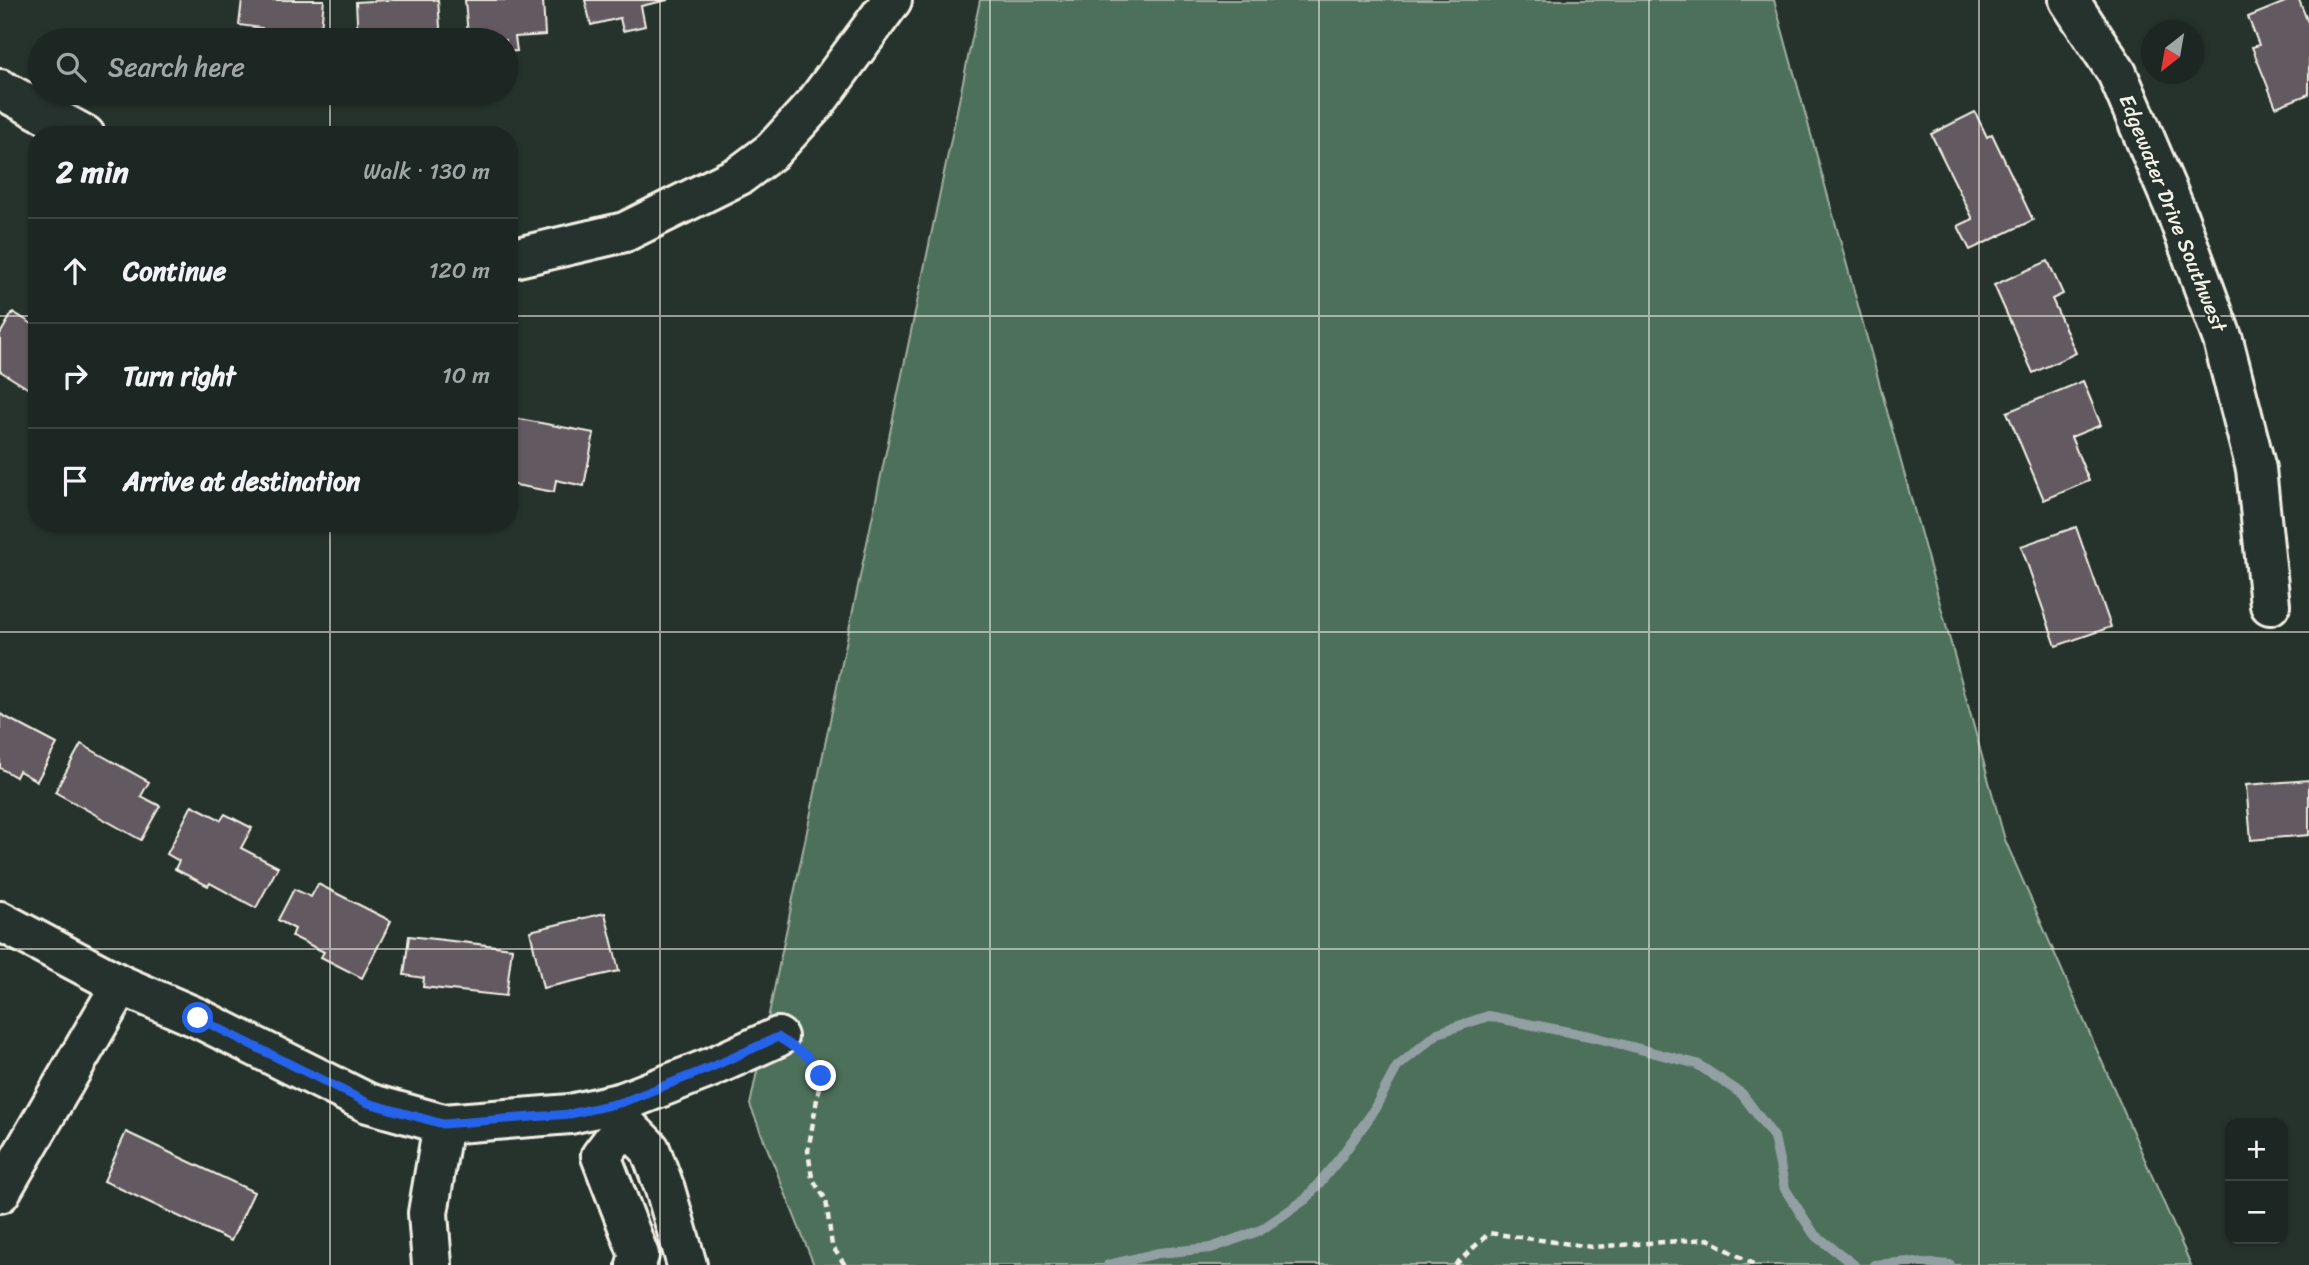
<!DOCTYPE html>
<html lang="en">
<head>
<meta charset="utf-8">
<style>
	:root { --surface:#1c2622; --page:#29322f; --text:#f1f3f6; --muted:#a0a5a5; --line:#3a4340 }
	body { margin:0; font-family:Sriracha,sans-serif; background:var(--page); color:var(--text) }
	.controls { position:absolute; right:21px; bottom:21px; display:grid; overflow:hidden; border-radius:14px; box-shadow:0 2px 5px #0004 }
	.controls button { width:63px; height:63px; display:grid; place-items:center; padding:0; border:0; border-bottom:2px solid var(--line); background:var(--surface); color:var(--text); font:35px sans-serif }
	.compass { position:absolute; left:2141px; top:21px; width:63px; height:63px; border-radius:50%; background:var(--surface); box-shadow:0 2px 5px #0004; rotate:211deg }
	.stop { position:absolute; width:21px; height:21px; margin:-16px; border:5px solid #2563eb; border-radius:50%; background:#fff }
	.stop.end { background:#2563eb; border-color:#fff; box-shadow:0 2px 7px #0008 }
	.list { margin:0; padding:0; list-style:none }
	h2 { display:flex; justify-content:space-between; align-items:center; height:91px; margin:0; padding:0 28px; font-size:30px }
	h2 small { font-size:23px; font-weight:400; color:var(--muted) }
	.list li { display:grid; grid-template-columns:46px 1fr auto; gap:21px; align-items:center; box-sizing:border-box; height:105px; padding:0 28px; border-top:2px solid var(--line) }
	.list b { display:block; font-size:26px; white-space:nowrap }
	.list em { font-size:23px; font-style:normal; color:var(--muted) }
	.icon { flex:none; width:38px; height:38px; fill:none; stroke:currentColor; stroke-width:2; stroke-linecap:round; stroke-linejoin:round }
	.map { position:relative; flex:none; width:2309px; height:1265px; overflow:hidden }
	.search { position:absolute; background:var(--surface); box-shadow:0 2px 5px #0004; left:28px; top:28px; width:490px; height:77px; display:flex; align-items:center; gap:18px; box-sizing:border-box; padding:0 24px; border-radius:38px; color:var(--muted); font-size:26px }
	.panel { position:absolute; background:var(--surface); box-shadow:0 2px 5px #0004; left:28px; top:126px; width:490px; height:406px; border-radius:28px }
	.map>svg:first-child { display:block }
	.green { fill:#4e6f5a; stroke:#a1b0a1; stroke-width:2 }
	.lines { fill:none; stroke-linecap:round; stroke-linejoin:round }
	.stream { stroke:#92a0a4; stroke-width:10 }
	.building { fill:#625a60; stroke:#f4f1e8; stroke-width:2 }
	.minor-casing { stroke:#f4f1e8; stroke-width:44 }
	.path { stroke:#f4f1e8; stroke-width:4.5; stroke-dasharray:7 5; stroke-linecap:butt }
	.minor { stroke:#26332d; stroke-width:38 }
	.route { stroke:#2563eb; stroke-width:9 }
	.grid { fill:none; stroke:#f4f1e8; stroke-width:2; stroke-opacity:0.55 }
	.labels { text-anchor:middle; stroke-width:5; stroke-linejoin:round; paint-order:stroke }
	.street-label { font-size:21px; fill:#f4f1e8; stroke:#26332d }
</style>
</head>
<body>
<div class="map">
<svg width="2309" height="1265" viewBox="0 0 2309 1265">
	<rect width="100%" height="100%" fill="#26332d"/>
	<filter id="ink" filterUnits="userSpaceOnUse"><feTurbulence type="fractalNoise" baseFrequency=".0143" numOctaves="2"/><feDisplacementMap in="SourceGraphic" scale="14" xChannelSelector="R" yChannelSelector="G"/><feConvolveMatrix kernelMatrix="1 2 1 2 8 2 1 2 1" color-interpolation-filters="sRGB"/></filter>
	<g filter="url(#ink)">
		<polygon class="green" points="980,0 1774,0 2005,840 2191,1265 814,1265 750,1105"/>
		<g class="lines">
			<g class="stream">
				<polyline points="1108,1265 1158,1253 1211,1248 1261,1230 1306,1199 1340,1158 1371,1115 1397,1067 1438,1033 1488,1016 1594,1037 1697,1064 1742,1094 1774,1137 1785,1189 1814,1234 1854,1265"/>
				<polyline points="1874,1265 1909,1262 1950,1265"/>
			</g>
		</g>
		<g class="building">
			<polygon points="242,0 324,0 320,37 286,33 285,40 260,40 262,28 239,25"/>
			<polygon points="387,0 438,0 441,40 358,40 356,2"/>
			<polygon points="465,0 543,0 545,35 515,37 517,51 506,52 506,40 496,40 496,34 468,36"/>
			<polygon points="585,0 668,0 641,6 645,26 623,31 620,18 591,25"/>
			<polygon points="2290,0 2299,0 2309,25 2309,94 2276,107 2252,47 2259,45 2248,17"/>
			<polygon points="1975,112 1987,137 1992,134 2033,220 1970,250 1958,226 1973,219 1931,134"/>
			<polygon points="2048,261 2063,294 2052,299 2076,353 2033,373 1994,285"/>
			<polygon points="13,312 37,327 37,394 0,371 0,334"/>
			<polygon points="2083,381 2101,425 2071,437 2089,481 2044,500 2007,412"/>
			<polygon points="509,417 594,433 584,486 556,480 554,492 510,484 513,472 509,471"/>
			<polygon points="2076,527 2111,627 2056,646 2021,546"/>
			<polygon points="0,714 57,744 37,781 19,771 16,777 0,768"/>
			<polygon points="81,744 149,782 141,796 160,806 141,840 55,792"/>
			<polygon points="2309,780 2309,835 2251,840 2246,785"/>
			<polygon points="192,805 221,820 225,814 252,828 241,848 278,867 256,908 210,883 208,886 175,869 179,861 167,854"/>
			<polygon points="318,884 391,921 362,978 321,957 324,952 292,936 295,929 278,920 294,889 311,897"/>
			<polygon points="605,913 619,971 543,988 530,931"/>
			<polygon points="409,936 512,948 506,996 423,987 424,978 404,975"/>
			<polygon points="126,1132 254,1192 231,1241 104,1181"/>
		</g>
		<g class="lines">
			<g class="minor-casing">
				<g id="minor">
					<polyline points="2069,0 2117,73 2177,214 2223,340 2256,469 2270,605"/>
					<polyline points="0,89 85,135"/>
					<polyline points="509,259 625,232 740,175 772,151 815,104 892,0"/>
					<polyline points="0,921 121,985 198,1018 368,1103 443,1124 570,1114 623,1102 712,1067 778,1037"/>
					<polyline points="623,1102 625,1124 650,1149 665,1189 687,1265"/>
					<polyline points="625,1124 601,1156 639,1255 636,1265"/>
					<polyline points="0,1193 121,985"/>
					<polyline points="432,1265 428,1213 443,1124"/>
				</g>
			</g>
			<g class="path">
				<polyline points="807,1056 821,1076 808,1151 812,1178 826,1200 832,1246 845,1265"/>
				<polyline points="1455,1265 1489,1233 1592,1247 1708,1239 1755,1265"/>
			</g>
			<use href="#minor" class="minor"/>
		</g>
	</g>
	<g class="lines" filter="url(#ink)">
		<polyline class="route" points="198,1018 368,1103 443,1124 570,1114 623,1102 712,1067 778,1037 807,1056 821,1076"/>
	</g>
	<path class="grid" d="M330,0V40M660,0V1265M990,0V1265M1319,0V1265M1649,0V1265M1979,0V1265M330,93V135M0,316H37M509,316H2309M330,523V1265M0,632H2309M0,949H2309"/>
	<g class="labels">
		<g class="street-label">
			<text transform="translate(2173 213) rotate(68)" y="7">Edgewater Drive Southwest</text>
		</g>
	</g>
</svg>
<div class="controls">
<button>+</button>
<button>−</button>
</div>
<svg class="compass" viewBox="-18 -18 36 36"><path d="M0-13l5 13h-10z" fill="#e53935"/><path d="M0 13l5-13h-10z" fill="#a0a5a5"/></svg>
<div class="stop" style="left:198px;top:1018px"></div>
<div class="stop end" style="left:821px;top:1076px"></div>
<div class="search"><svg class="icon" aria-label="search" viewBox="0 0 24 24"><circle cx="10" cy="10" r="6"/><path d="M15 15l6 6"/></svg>Search here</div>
<section class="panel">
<h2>2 min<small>Walk · 130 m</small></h2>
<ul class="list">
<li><svg class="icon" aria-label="ahead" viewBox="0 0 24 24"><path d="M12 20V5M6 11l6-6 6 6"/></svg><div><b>Continue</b></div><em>120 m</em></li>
<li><svg class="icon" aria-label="right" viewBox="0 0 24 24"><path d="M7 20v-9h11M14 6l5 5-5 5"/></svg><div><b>Turn right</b></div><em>10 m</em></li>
<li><svg class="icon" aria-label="arrive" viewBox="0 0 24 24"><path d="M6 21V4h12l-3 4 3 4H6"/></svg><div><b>Arrive at destination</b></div></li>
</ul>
</section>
</div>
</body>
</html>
